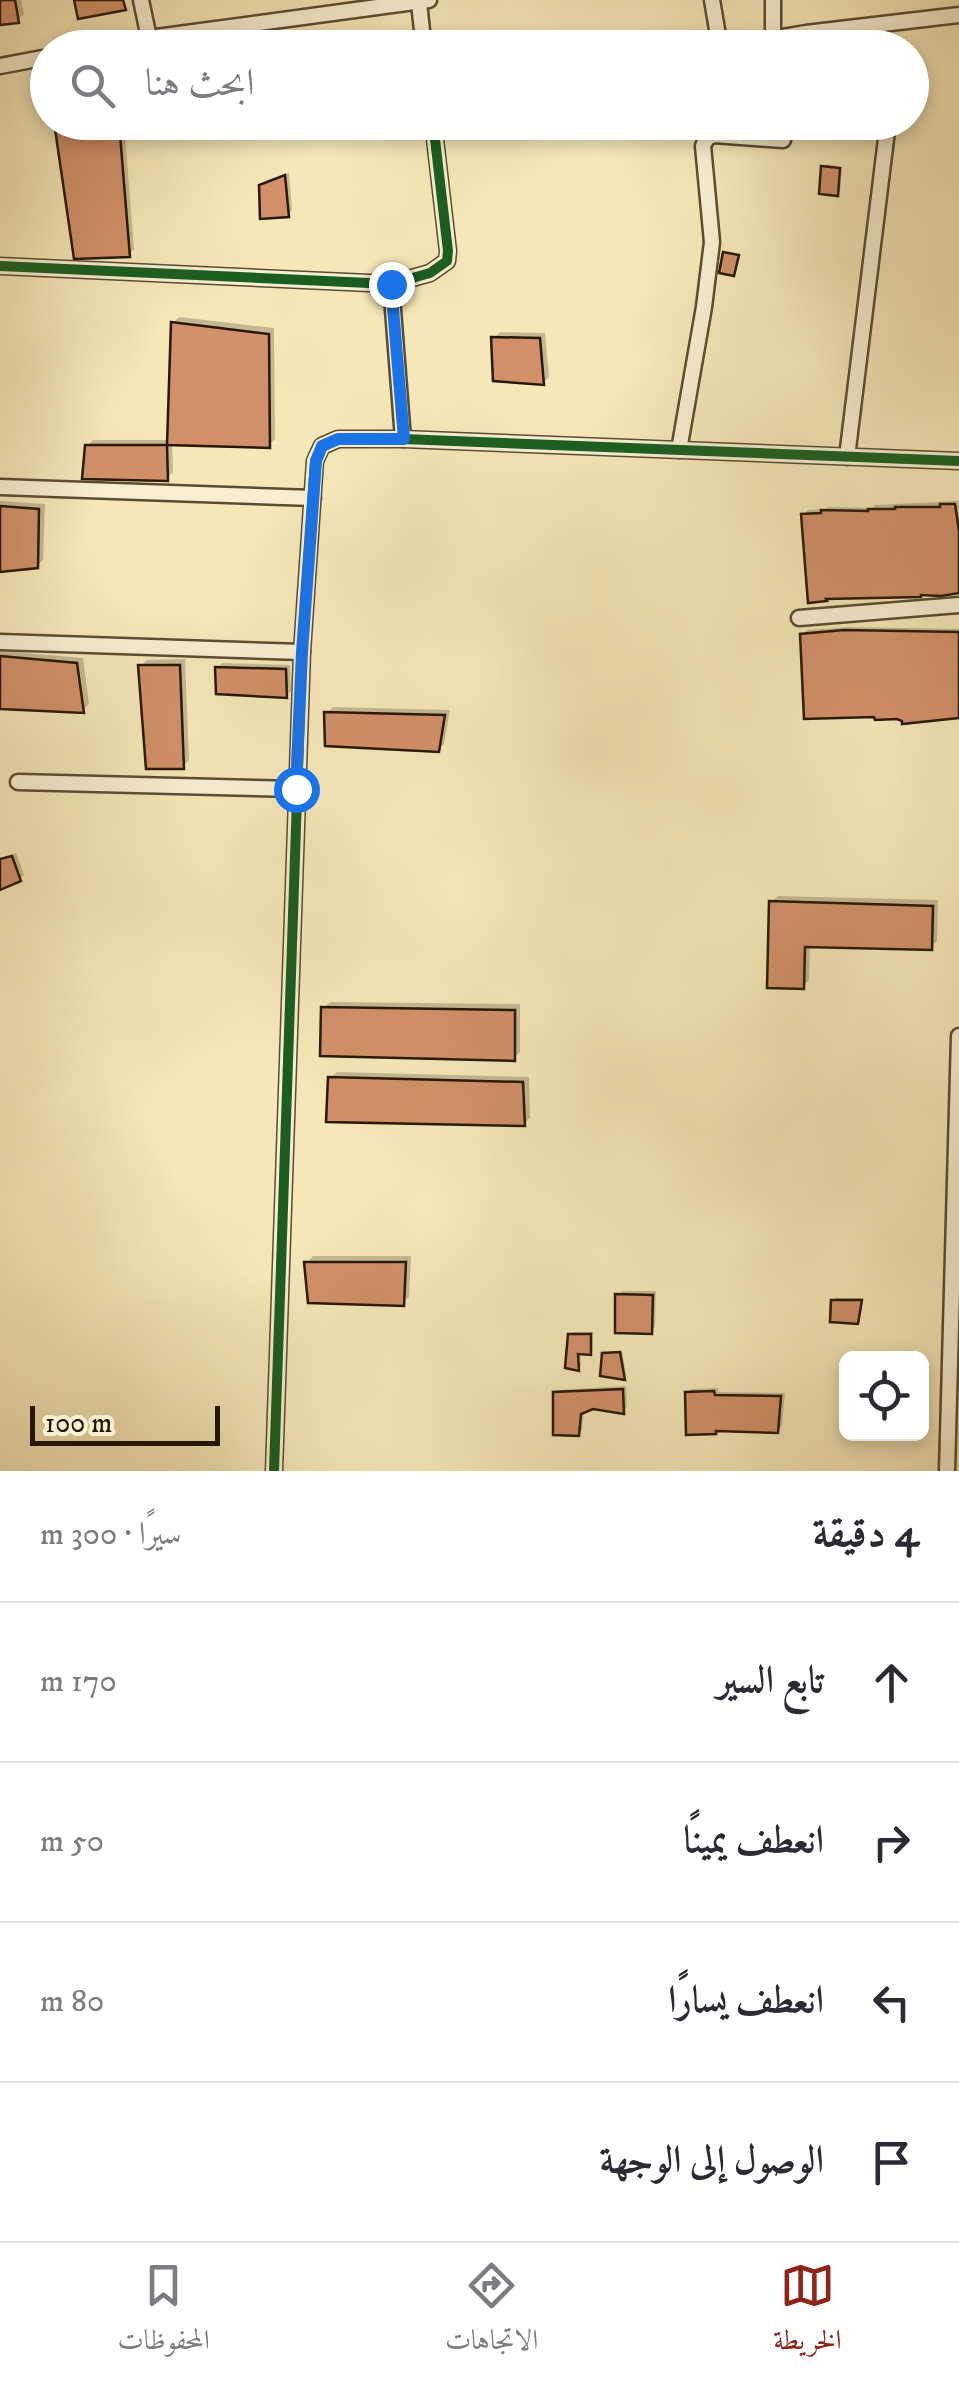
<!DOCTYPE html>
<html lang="ar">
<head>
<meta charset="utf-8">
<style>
	:root { --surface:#fff; --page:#f2f2f3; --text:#2b2b33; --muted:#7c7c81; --line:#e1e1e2; --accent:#8f2418 }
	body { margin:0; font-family:"IM FELL DW Pica",Amiri,serif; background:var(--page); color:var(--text); direction:rtl }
	.controls { position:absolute; right:30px; bottom:30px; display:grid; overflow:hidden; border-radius:15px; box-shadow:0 5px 15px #0003 }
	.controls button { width:90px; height:90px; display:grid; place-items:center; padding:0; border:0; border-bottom:2px solid var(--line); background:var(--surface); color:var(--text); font:50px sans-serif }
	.scale { position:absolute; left:30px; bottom:25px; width:190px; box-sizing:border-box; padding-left:10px; border:5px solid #281803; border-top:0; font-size:28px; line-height:35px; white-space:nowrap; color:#281803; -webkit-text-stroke:8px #f8efd1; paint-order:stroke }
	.stop { position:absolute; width:30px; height:30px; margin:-22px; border:8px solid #1a73e8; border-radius:50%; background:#fff }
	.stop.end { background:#1a73e8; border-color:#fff; box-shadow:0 2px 10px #0008 }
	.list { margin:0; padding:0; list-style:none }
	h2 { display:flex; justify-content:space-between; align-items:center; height:130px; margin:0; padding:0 40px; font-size:42px }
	h2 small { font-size:32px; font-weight:400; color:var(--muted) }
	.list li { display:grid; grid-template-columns:65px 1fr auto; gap:30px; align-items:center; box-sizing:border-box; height:160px; padding:0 40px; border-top:2px solid var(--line) }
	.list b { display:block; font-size:38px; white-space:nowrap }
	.list em { font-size:32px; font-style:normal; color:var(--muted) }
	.icon { flex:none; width:55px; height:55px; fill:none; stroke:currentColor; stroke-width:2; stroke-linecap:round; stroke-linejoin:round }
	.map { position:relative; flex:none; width:959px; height:1471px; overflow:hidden; direction:ltr }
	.search { position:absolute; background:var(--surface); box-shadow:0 5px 15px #0003; left:30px; right:30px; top:30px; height:110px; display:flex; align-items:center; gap:25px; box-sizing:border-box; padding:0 35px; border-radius:55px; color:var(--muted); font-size:38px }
	.sheet { height:770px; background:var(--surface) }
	nav { display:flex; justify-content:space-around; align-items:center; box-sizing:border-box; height:140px; border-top:2px solid var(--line); background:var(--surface); font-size:28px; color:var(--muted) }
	nav a { display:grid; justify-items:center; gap:5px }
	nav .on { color:var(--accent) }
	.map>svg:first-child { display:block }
	.shadow { fill:#0003 }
	.building { fill:#d19069; stroke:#281803; stroke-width:2.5 }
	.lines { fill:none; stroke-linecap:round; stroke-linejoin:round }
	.minor-casing { stroke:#5b4c30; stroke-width:19 }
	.minor { stroke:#f8efd1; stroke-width:14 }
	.cycleway-casing { stroke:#f8efd1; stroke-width:16 }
	.cycleway { stroke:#1b5e20; stroke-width:10 }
	.route { stroke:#1a73e8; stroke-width:12 }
</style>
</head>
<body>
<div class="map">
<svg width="959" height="1471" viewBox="0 0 959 1471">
	<rect width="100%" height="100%" fill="#f5e7b8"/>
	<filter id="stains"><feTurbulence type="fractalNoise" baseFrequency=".002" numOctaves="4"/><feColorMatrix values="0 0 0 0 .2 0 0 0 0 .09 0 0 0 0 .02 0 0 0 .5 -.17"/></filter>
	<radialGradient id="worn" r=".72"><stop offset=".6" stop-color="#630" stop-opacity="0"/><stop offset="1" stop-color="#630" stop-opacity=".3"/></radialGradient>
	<g class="shadow">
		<polygon points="0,0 21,0 24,14 17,21 0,23"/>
		<polygon points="56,122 124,122 134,249 128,255"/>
		<polygon points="826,164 842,167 840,191 837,194 823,167"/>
		<polygon points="289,173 292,210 288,215 261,186 266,181"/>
		<polygon points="179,317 274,328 275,439 269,445 172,442 173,472 167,478 87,446 93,440 169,440 173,323"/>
		<polygon points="500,332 545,333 549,377 543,383 494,338"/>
		<polygon points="0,501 45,504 43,560 37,566 0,569"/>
		<polygon points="959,501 959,590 803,515 808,510 825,509 828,507 872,508 875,505"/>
		<polygon points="850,627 959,629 959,716 904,719 877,715 802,635 807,630"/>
		<polygon points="0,651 83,658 89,704 83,710 0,707"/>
		<polygon points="185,659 189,760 183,767 141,666 147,660"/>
		<polygon points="222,663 290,665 291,691 286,696 217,668"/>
		<polygon points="333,707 450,710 444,744 438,750 327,713"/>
		<polygon points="16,853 24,875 20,879 0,887 0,858"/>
		<polygon points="778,896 938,900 937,941 931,947 810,944 809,980 803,986 771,902"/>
		<polygon points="330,1002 520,1004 520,1052 514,1058 324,1008"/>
		<polygon points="337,1072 529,1077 530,1118 524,1124 330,1078"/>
		<polygon points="313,1256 411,1256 409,1297 403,1303 307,1263"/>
		<polygon points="622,1291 656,1291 655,1327 651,1331 618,1295"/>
		<polygon points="836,1298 863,1298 859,1319 857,1322 833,1301"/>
		<polygon points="573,1332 593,1332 592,1350 590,1352 580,1352 581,1366 578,1369 571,1335"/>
		<polygon points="622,1351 626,1375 624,1377 604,1354 607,1352"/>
		<polygon points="626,1386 627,1407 623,1411 592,1406 584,1410 582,1430 578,1434 556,1394 559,1390"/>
		<polygon points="718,1388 718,1392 785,1393 782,1426 777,1430 688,1393 692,1389"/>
	</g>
	<g class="building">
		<polygon points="0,0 15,0 19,23 0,25"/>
		<polygon points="74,0 123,0 126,10 78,19"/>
		<polygon points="54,122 119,122 130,257 74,259"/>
		<polygon points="821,166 840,168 838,196 819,194"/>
		<polygon points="285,175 289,217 260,219 259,185"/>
		<polygon points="723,252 739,255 734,276 719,273"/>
		<polygon points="171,322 269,334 270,448 167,445"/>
		<polygon points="491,337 540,338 544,385 493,381"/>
		<polygon points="85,445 167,445 168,481 82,479"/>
		<polygon points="940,504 955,504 959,531 959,593 941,596 921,595 921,597 826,599 827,601 808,603 801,514 821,513 821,510 868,511 868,509 895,509 895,507 940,507"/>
		<polygon points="0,506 39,509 38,568 0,572"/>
		<polygon points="844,630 959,632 959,718 902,724 902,721 897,719 875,720 874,717 804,719 800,634"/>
		<polygon points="0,656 77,663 84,713 0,709"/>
		<polygon points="138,665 180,665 184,769 146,769"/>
		<polygon points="215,667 286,669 287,698 216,694"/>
		<polygon points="324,712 445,715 439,752 325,746"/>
		<polygon points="12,856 21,881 0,890 0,859"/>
		<polygon points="769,901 933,906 932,950 805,947 804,989 767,988"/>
		<polygon points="321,1007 515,1010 515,1061 320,1056"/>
		<polygon points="328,1077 523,1082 525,1126 326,1122"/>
		<polygon points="304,1262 406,1262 404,1306 308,1303"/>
		<polygon points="615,1294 653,1295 652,1334 615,1333"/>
		<polygon points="831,1300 862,1300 858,1324 830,1322"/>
		<polygon points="568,1334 591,1334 591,1355 578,1354 579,1371 565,1368"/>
		<polygon points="620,1352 625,1380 600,1376 602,1353"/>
		<polygon points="623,1389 624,1414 593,1409 581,1414 579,1436 553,1435 553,1392"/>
		<polygon points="714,1391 715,1395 781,1396 778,1433 716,1431 716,1434 686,1435 685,1392"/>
	</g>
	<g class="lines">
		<g class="minor-casing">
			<g id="minor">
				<polyline points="141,0 149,38"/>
				<polyline points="712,0 720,47"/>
				<polyline points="419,3 424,48"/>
				<polyline points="773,38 773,0"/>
				<polyline points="99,48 149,38 429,0"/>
				<polyline points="718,48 806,33 959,15"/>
				<polyline points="0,66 48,57"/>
				<polyline points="0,266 391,284 430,273 447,261 448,251 433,122"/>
				<polyline points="391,284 403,439"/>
				<polyline points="679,450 704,307 712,242 703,146 707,138 714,135 783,140"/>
				<polyline points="847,457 887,131"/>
				<polyline points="0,487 313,498"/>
				<polyline points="799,618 959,605"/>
				<polyline points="0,642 302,652"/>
				<polyline points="18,782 296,789"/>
				<polyline points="274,1471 302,652 315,461 322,446 338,439 403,439 959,461"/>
				<polyline points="947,1471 959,1036"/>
			</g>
		</g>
		<use href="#minor" class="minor"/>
		<g class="cycleway-casing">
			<g id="cycleway">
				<polyline points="0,266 391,284 430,273 447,261 448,251 433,122"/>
				<polyline points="274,1471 302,652 315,461 322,446 338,439 403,439 959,461"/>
			</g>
		</g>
		<use href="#cycleway" class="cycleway"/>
	</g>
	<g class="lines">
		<polyline class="route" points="296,789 302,652 316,461 322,446 338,439 404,439 391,284"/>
	</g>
	<rect width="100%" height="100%" filter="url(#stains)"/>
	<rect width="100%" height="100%" fill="url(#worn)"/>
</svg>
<div class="controls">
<button><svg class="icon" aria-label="locate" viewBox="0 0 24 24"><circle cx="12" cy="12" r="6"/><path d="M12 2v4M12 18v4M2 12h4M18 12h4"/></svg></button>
</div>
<div class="scale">100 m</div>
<div class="stop" style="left:296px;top:789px"></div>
<div class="stop end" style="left:391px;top:284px"></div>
<div class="search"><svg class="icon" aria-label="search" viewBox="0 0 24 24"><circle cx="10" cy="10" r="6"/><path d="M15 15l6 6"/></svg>ابحث هنا</div>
</div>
<section class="sheet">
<h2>4 دقيقة<small>سيرًا · 300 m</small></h2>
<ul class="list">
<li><svg class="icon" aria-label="ahead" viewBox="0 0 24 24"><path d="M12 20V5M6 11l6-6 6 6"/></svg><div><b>تابع السير</b></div><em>170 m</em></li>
<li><svg class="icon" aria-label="right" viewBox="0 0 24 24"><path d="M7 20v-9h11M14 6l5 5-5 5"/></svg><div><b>انعطف يمينًا</b></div><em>50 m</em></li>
<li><svg class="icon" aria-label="left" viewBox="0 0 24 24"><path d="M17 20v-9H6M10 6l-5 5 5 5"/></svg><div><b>انعطف يسارًا</b></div><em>80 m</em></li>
<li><svg class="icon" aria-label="arrive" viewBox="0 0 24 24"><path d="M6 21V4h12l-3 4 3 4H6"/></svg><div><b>الوصول إلى الوجهة</b></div></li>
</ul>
</section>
<nav>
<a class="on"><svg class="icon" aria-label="map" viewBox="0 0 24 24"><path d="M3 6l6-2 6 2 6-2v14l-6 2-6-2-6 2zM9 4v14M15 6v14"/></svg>الخريطة</a>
<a><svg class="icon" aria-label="directions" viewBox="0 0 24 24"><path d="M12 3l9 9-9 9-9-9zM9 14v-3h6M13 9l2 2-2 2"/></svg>الاتجاهات</a>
<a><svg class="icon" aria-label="saved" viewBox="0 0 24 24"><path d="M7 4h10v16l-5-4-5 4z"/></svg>المحفوظات</a>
</nav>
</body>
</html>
